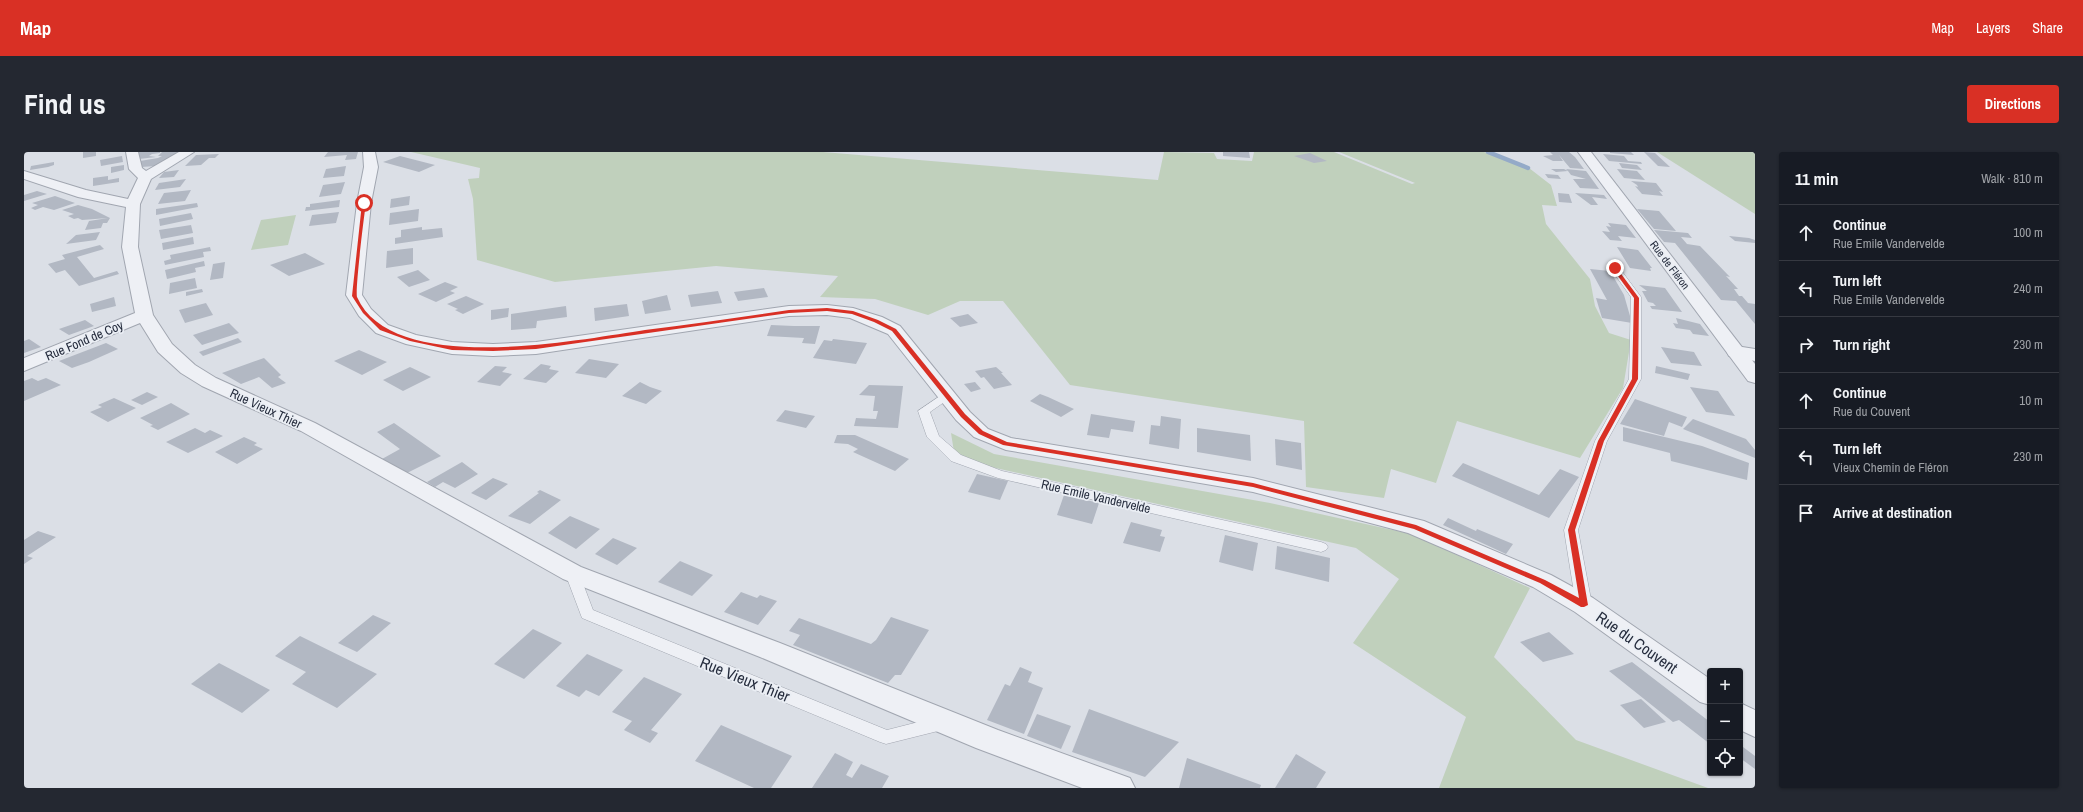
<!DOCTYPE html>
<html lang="en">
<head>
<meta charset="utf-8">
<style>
	:root { --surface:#171b24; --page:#242831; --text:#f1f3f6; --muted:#9ea1a6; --line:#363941; --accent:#d93025 }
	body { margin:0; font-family:"Archivo Narrow",sans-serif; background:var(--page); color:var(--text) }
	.controls { position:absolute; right:12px; bottom:12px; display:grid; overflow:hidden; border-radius:4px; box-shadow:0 1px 3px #0004 }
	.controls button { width:36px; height:36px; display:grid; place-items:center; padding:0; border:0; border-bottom:1px solid var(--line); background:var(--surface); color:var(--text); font:20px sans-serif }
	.stop { position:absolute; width:12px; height:12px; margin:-9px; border:3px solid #d93025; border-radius:50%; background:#fff }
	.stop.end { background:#d93025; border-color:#fff; box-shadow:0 1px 4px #0008 }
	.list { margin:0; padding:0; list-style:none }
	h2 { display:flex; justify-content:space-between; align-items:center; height:52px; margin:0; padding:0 16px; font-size:17px }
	h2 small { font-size:13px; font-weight:400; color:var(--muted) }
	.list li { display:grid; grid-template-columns:26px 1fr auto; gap:12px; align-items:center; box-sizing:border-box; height:56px; padding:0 16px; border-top:1px solid var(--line) }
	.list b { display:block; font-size:15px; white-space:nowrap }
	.list p { margin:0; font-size:13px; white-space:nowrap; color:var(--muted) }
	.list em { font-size:13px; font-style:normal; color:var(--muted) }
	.icon { flex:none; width:22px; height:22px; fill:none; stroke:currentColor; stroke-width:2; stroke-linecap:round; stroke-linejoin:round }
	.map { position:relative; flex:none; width:1731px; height:636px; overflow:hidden; border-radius:4px }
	header { display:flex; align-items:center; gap:24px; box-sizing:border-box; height:56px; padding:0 20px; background:var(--accent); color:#fff }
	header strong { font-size:19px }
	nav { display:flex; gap:22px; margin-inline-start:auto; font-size:14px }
	.intro { display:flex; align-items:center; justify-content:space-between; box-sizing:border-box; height:96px; padding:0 24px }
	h1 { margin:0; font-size:28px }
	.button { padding:10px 18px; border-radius:4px; background:var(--accent); color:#fff; font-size:14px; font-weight:700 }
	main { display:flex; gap:24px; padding:0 24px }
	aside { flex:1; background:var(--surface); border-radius:4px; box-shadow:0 1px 3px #0004 }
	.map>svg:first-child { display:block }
	.green { fill:#c0d0bc }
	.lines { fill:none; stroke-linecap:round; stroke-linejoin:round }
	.stream { stroke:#94aac8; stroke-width:4.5 }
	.building { fill:#b2b8c3 }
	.service-casing { stroke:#a1a6b0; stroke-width:1 }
	.minor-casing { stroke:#a1a6b0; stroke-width:2 }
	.tertiary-casing { stroke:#a1a6b0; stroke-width:2 }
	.service { fill:#eef0f5; fill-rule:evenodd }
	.minor { fill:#eef0f5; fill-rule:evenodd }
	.tertiary { fill:#eef0f5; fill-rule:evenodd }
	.route { fill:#d93025 }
	.labels { text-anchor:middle; stroke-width:3.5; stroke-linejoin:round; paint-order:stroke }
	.far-street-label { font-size:11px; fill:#252c3d; stroke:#eaeef4 }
	.street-label { font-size:13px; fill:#252c3d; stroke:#eaeef4 }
	.near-street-label { font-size:16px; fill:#252c3d; stroke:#eaeef4 }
</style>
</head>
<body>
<header>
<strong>Map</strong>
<nav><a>Map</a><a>Layers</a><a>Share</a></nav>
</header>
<div class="intro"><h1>Find us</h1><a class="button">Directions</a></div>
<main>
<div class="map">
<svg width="1731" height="636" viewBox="0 0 1731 636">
	<rect width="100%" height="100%" fill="#dbdfe6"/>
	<g class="green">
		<polygon points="387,0 799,0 1134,28 1140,0 1190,1 1193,7 1228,9 1230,0 1310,0 1388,32 1391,31 1315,0 1460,0 1505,16 1527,33 1533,54 1518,53 1522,72 1566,127 1571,154 1585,181 1607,188 1599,236 1556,306 1433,269 1412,331 1367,317 1360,346 1282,335 1280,269 1046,233 979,149 936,149 904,163 851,147 796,145 814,124 692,114 531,130 453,108 449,47 444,27 455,26 456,16"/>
		<polygon points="1633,0 1731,0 1731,62"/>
		<polygon points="272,63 264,93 227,98 237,68"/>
		<polygon points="927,281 970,302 1246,351 1387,382 1506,436 1470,505 1552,588 1684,636 1415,636 1442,565 1329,491 1375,427 1332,396 958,313 930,300"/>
	</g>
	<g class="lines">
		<polyline class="stream" points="1464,0 1504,16"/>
	</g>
	<g class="building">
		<polygon points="59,0 72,0 72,4 59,6"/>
		<polygon points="115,0 136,0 136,1 128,2 125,4 132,5 115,7"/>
		<polygon points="138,0 154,0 132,14 117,15 116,9 134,6 138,4 134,4"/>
		<polygon points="304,0 334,0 332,7 321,8 323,3 300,5"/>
		<polygon points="1199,0 1225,0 1226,6 1199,4"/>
		<polygon points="1526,0 1545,0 1551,5 1560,17 1546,16 1535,3 1539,9 1529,9 1519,4 1529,3"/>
		<polygon points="1586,0 1607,0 1610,3 1586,1"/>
		<polygon points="1620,0 1631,1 1646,15 1634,14"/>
		<polygon points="1286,1 1303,9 1290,11 1270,4"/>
		<polygon points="195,2 191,6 185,6 177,13 161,14 172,3"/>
		<polygon points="1579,2 1600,4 1604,9 1617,10 1618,12 1585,9"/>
		<polygon points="98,4 99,10 77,14 76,8"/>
		<polygon points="376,4 411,13 395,20 359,10"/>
		<polygon points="30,10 30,13 24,15 6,18 7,14"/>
		<polygon points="1595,11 1613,13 1618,18 1598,16"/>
		<polygon points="100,13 100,18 87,21 87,15"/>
		<polygon points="322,14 320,24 299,26 302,17"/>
		<polygon points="1527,17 1540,17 1544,19 1542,17 1562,19 1575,37 1556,36 1549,27 1562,27 1547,23 1544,19 1532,20"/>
		<polygon points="1593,17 1613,19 1621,28 1600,26"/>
		<polygon points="155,18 150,25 135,26 140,20"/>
		<polygon points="1521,22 1534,23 1537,27 1524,26"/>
		<polygon points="84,24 84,28 95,26 95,30 69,34 69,26"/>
		<polygon points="162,27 156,35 131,38 135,31"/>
		<polygon points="1607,29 1632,31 1639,40 1635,39 1639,44 1618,42 1611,34 1614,35 1613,33"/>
		<polygon points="321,30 317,42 295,45 299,33"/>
		<polygon points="167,38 161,49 134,52 140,41"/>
		<polygon points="13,39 23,42 0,49 0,43"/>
		<polygon points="1534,41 1545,42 1548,51 1535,50"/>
		<polygon points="1551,41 1580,43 1583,47 1568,45 1574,53 1567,53"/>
		<polygon points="31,44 51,51 30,58 19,55 11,58 7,56 14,53 8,51"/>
		<polygon points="386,44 385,53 366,56 367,47"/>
		<polygon points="316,48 315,55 281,59 282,55 286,55 286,52"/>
		<polygon points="173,51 174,55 132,63 132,57"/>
		<polygon points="54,53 68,57 86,66 83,71 79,71 77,76 61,78 65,69 84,66 58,68 54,66 50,67 44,64 50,62 38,58"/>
		<polygon points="395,57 394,69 365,73 366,61"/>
		<polygon points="1613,57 1635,59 1652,79 1630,77"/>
		<polygon points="315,60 312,71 285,74 288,63"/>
		<polygon points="167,61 169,67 136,74 135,67"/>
		<polygon points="1584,71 1602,73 1612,86 1594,84 1598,89 1586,88 1578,79 1586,80 1582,74 1587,75"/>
		<polygon points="167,73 169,81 137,87 135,78"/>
		<polygon points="398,75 398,78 418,76 419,85 371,92 371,86 377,85 377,78"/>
		<polygon points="1630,78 1664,81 1668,86 1657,85 1663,92 1676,94 1706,125 1702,124 1714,137 1710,137 1715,144 1718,144 1724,151 1731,152 1731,172 1712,149 1697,148 1651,91 1640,90"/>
		<polygon points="76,80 72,88 42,92 52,83"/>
		<polygon points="1705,84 1725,86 1731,88 1731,91 1711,89"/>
		<polygon points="169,85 170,92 139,98 138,91"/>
		<polygon points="76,93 80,97 53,105 70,126 93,119 95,122 55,134 41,118 32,121 24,112 41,107 38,103"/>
		<polygon points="186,95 187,99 179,100 180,105 141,113 140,109 147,107 146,103"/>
		<polygon points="1593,95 1614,98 1628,116 1626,116 1627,119 1606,116"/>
		<polygon points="389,96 389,112 362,116 363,99"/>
		<polygon points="281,101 301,112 265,124 246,113"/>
		<polygon points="180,109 181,114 171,116 172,120 143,127 141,118"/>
		<polygon points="201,110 199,126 186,128 189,112"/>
		<polygon points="1566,117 1586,119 1600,143 1608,171 1578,166 1572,146 1583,148"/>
		<polygon points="394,118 406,128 385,135 373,125"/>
		<polygon points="171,126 173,136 145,142 146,131"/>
		<polygon points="421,130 434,135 426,139 431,141 412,150 394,142"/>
		<polygon points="1615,133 1641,136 1658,160 1628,157 1626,154 1632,154 1629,151 1624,150 1618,139 1623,139"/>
		<polygon points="740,136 744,145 714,149 710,140"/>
		<polygon points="178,137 179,140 162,144 162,140"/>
		<polygon points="694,139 698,151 667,155 664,143"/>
		<polygon points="643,143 647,158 621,162 618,149"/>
		<polygon points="442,144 460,152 439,162 431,158 434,157 423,152"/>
		<polygon points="90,145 92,154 68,160 66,152"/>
		<polygon points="182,151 189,163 161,171 155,158"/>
		<polygon points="603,152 605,164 571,169 570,156"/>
		<polygon points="542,154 543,165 513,169 512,176 487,178 487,162"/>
		<polygon points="485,156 484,165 467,168 467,158"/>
		<polygon points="944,162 954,171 936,175 926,166"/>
		<polygon points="1652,166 1676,172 1685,184 1669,182 1666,178 1652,176 1649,171 1654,172"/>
		<polygon points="61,168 70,174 45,183 35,177"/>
		<polygon points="205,171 215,181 178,193 169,183"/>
		<polygon points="747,173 770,174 796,174 791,192 778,191 780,186 743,184"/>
		<polygon points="214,186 218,190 179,204 175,200"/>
		<polygon points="5,187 17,195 0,201 0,189"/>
		<polygon points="809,187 843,191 832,212 789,206 800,188 808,189"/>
		<polygon points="82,191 94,197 65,210 48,216 35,209"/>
		<polygon points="1637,195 1670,200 1678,214 1647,211"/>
		<polygon points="335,198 363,210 338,223 310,209"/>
		<polygon points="240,206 257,223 254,225 262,231 248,236 235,225 217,232 198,221"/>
		<polygon points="565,207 595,212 582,226 551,221"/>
		<polygon points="517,212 527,214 525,217 535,219 522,231 499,227"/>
		<polygon points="471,214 483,215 478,220 488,222 476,234 453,230"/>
		<polygon points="1632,214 1666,222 1664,228 1631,221"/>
		<polygon points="386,215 407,225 379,239 359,228"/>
		<polygon points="972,215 979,221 977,221 988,233 970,237 960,225 957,226 951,219"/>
		<polygon points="8,226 14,229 22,226 37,233 0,249 0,229"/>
		<polygon points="616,230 626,235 638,239 622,252 598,244"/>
		<polygon points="951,230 957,237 947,240 940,232"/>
		<polygon points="845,233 879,234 874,276 830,274 832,266 852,267 854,259 849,259 851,244 835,243"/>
		<polygon points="1666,235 1694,239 1711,264 1682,260"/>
		<polygon points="123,240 134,245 118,253 107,248"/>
		<polygon points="1016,242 1024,245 1050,257 1037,265 1006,249"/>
		<polygon points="90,246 112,256 84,270 66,260 78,255 74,253"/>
		<polygon points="1611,247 1663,265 1658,275 1645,270 1640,284 1596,272"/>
		<polygon points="147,251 166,262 134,278 126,274 129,273 116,266"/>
		<polygon points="761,258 791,264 782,276 752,269"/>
		<polygon points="1067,262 1111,269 1109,280 1087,277 1085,286 1063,283"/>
		<polygon points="1137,264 1157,267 1155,297 1125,292 1127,273 1136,274"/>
		<polygon points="1669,267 1722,287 1731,298 1731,306 1659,277"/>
		<polygon points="370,271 417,304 383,321 358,307 376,297 353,280"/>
		<polygon points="1599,275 1678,294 1725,311 1723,328 1647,309 1646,301 1599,289"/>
		<polygon points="171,276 181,281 186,278 199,284 164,301 142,290"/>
		<polygon points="1173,276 1226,283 1227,309 1173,300"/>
		<polygon points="813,283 831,283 885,307 871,319 829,300 834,297 824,292 810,291"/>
		<polygon points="220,285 233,291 230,293 239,297 213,312 191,300"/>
		<polygon points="1251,287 1277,291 1278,318 1252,313"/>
		<polygon points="438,310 454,322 431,336 419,330 411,335 403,330"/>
		<polygon points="1439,311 1515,343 1536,317 1555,325 1525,366 1428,324"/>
		<polygon points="953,322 984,329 976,348 944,340"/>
		<polygon points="469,326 484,332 462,348 447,341"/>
		<polygon points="516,338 537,348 506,372 484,364 515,341 513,340"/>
		<polygon points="1040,343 1075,351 1068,372 1033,363"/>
		<polygon points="546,364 576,377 552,397 524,381"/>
		<polygon points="1424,366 1452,379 1453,377 1489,392 1482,402 1419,373"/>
		<polygon points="1107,370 1138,378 1136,384 1141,385 1136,400 1099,391"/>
		<polygon points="14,379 32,385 3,404 9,406 0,412 0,388"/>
		<polygon points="1201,383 1234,391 1229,419 1195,410"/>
		<polygon points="589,386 613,396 593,413 571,402"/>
		<polygon points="1253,394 1306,406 1305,430 1251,417"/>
		<polygon points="656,409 689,423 668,444 634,430"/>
		<polygon points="717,440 733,446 736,443 753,449 734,473 700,460"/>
		<polygon points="349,463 367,471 333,500 314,491"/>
		<polygon points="867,465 905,478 877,523 871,523 864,531 769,493 776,483 765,479 775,466 847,492 852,488"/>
		<polygon points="509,477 538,491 500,527 470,512"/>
		<polygon points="1525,480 1550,502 1519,510 1496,490"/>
		<polygon points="276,484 353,522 313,556 268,532 282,520 251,504"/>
		<polygon points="563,502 599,518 575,544 562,538 555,545 532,534"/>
		<polygon points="1608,510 1686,570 1686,578 1683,579 1686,582 1686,592 1655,568 1649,570 1585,519"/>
		<polygon points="195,511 246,538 218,561 167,532"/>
		<polygon points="996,515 1008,520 1004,530 1019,536 1000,582 963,568 981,532 986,534"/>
		<polygon points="620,525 658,542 627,578 634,581 626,591 600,578 608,569 588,560"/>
		<polygon points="1617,547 1642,570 1620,576 1596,553"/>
		<polygon points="1065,557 1155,590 1121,625 1048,600"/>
		<polygon points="1013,562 1047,574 1037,597 1003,584"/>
		<polygon points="697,573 768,604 747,636 730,636 671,609"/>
		<polygon points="1719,595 1731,604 1731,617 1716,606 1716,596"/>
		<polygon points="811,601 829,610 822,623 828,626 837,612 865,624 858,636 788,636"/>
		<polygon points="1272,602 1302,620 1292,636 1251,636"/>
		<polygon points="1163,606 1237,633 1236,636 1155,636"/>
	</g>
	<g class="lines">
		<g class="service-casing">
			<g id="service">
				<polygon points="1591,113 1594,114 1617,145 1617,227 1583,289 1554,378 1568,453 1565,457 1560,459 1555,457 1552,453 1540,378 1571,289 1605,227 1607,145 1586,116"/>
				<polygon points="922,240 926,242 928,244 926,246 906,260 915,284 937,303 978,319 1297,390 1302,392 1304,395 1302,398 1297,400 974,326 927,309 903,285 894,259"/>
				<polygon points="548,416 553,417 555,421 569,458 863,578 918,564 924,566 927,571 924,576 918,578 862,592 856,590 558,466 541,421 543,417"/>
			</g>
		</g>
		<g class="minor-casing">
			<g id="minor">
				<polygon points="102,0 114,0 118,16 122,19 155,0 170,0 127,27 116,52 114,95 129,163 148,192 171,213 192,226 291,271 557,415 756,491 974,578 1106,626 1111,636 1058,636 952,596 736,505 539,427 277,279 178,234 157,221 134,200 116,171 0,219 0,206 111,161 98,95 102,55 54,45 0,27 0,19 62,38 104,47 114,26 105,17"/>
				<polygon points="1712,194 1731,197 1731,209 1705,204 1703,200 1705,196"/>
			</g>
		</g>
		<g class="tertiary-casing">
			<g id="tertiary">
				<polygon points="339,0 351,0 354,15 347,51 338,143 347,157 364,173 392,183 428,190 469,192 512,190 765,154 803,153 829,156 858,165 876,174 946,260 964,277 987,286 1229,326 1400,369 1527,423 1569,446 1686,527 1686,553 1676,550 1551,460 1509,435 1384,381 1229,340 982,298 950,285 932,268 864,182 826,166 803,163 765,164 512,202 469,204 428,202 382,192 352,181 335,164 322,143 333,51 340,15"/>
				<polygon points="1554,0 1567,0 1731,212 1731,231 1724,229"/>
				<polygon points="1716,551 1731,558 1731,585 1716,578"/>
			</g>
		</g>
		<use href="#service" class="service"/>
		<use href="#minor" class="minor"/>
		<use href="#tertiary" class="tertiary"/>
	</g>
	<path class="route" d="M340,50L342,51C340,64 331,138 333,145C368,225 554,188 621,178C669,172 717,165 765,158L803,156L829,159L854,168L872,177L941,262L959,279L983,290L1229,331L1392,373L1521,428L1555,446L1544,378L1574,289L1608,227L1610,146L1588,116L1592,115L1615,146L1614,227L1580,289L1551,378L1564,453L1560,455H1557L1516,431L1390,377L1229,335L979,293L955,282L937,265L868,179L850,170L828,162L803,159L765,161L512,197L469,199L428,198L386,189L356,178L339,161L328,144L338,51Z"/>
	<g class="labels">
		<g class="far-street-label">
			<text transform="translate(1646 113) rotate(53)" y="4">Rue de Fléron</text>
		</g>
		<g class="street-label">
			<text transform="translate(60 188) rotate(-23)" y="5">Rue Fond de Coy</text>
			<text transform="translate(242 256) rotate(25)" y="5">Rue Vieux Thier</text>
			<text transform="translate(1072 344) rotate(13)" y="5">Rue Emile Vandervelde</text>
		</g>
		<g class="near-street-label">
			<text transform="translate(1613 490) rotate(35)" y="6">Rue du Couvent</text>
			<text transform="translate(721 527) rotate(22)" y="6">Rue Vieux Thier</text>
		</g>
	</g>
</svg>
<div class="controls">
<button>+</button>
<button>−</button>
<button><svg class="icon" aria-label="locate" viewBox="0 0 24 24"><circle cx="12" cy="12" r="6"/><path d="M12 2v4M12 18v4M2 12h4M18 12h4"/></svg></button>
</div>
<div class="stop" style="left:340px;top:51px"></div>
<div class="stop end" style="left:1591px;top:116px"></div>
</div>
<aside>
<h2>11 min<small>Walk · 810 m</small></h2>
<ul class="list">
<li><svg class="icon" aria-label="ahead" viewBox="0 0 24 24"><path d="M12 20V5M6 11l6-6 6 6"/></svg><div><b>Continue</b><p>Rue Emile Vandervelde</p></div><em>100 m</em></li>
<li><svg class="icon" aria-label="left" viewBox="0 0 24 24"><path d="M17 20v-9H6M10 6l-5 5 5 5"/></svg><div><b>Turn left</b><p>Rue Emile Vandervelde</p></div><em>240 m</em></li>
<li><svg class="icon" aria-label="right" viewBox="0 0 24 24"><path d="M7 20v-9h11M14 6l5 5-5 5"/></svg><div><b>Turn right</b></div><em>230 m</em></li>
<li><svg class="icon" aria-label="ahead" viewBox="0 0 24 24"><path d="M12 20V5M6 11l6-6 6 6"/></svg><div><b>Continue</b><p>Rue du Couvent</p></div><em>10 m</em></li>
<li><svg class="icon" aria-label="left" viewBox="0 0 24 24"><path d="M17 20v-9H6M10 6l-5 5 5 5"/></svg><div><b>Turn left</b><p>Vieux Chemin de Fléron</p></div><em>230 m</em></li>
<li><svg class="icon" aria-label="arrive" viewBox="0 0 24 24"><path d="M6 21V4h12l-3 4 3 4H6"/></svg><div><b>Arrive at destination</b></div></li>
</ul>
</aside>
</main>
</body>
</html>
